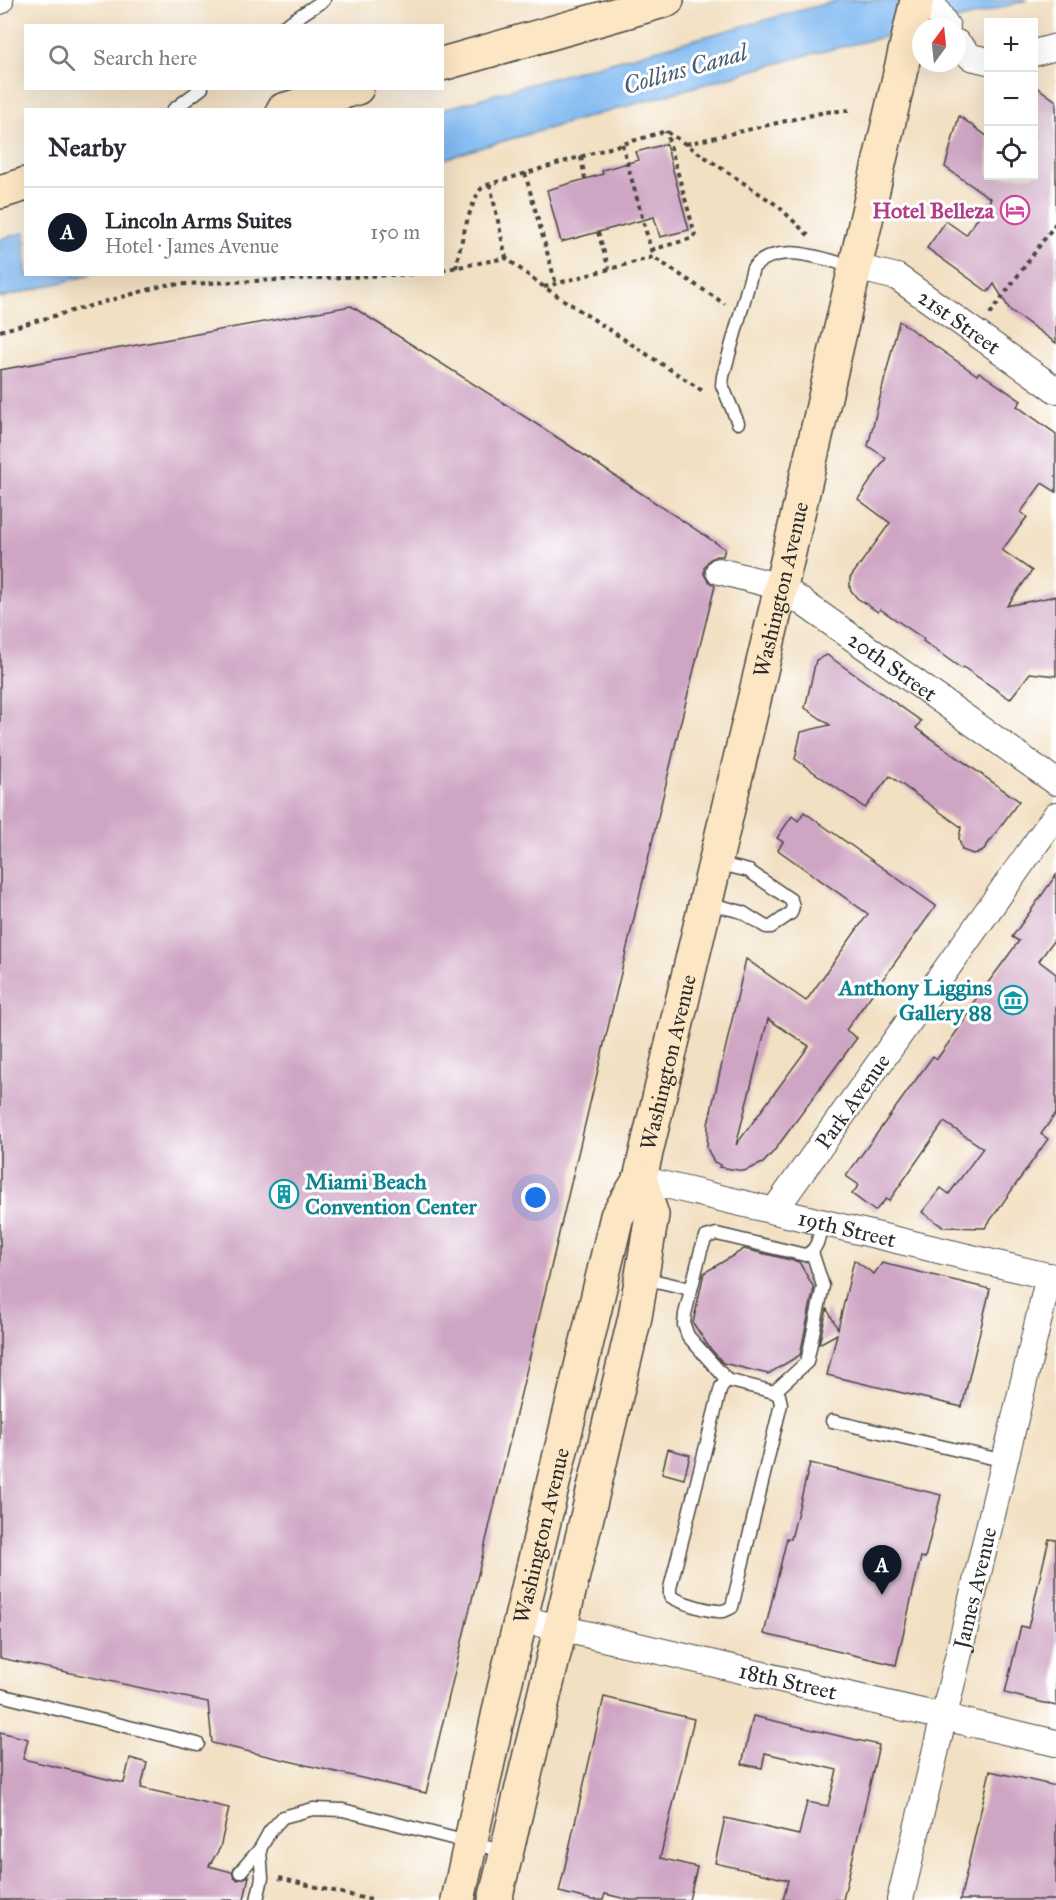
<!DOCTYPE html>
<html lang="en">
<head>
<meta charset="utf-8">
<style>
	:root { --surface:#fff; --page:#f2f2f3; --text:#2b2b33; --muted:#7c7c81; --line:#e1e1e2; --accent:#111827 }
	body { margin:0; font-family:"IM FELL Great Primer",serif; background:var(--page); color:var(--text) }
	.controls { position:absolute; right:18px; top:18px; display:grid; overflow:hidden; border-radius:0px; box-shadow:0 6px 24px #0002 }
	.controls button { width:54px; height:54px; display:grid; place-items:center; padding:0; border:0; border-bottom:2px solid var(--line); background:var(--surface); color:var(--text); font:30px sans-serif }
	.compass { position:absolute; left:912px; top:18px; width:54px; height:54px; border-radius:50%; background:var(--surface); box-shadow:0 6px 24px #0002; rotate:15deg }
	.you { position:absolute; left:536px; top:1198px; width:21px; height:21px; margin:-15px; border:4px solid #fff; border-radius:50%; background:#1a73e8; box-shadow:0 0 0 9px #1a73e833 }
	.badge { display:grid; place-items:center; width:39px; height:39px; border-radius:50%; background:var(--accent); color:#fff; font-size:20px; font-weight:700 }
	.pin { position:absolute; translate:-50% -50px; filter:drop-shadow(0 2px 3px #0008) }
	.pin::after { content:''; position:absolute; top:32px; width:21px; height:18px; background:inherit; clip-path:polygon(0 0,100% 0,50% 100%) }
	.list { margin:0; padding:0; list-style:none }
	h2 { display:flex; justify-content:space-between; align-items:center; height:78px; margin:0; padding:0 24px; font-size:26px }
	h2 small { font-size:20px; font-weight:400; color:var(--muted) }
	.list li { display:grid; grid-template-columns:39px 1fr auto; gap:18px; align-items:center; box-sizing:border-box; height:90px; padding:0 24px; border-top:2px solid var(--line) }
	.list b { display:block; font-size:22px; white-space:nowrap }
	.list p { margin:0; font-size:20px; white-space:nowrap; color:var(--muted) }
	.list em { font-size:20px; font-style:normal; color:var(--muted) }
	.icon { flex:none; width:33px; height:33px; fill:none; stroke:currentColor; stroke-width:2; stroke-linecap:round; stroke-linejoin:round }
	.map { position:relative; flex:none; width:1056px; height:1900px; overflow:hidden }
	.search { position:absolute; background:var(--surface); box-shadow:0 6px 24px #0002; left:24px; top:24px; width:420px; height:66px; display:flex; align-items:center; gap:15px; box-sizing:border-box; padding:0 21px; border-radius:0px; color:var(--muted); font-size:22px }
	.panel { position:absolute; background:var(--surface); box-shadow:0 6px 24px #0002; left:24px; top:108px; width:420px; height:168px; border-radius:0px }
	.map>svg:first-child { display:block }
	.water { fill:#80b9f1; stroke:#56728e; stroke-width:1.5 }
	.building { fill:#cfa5c4; fill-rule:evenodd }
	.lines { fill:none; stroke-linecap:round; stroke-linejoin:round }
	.service-casing { stroke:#494642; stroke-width:15 }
	.minor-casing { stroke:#494642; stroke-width:28 }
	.secondary-casing { stroke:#494642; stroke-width:36 }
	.path { stroke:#494642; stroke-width:4; stroke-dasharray:4.5 4.5; stroke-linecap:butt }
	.service { stroke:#fff; stroke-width:12 }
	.minor { stroke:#fff; stroke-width:26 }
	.secondary { stroke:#fce6c4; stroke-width:33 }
	.labels { text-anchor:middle; stroke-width:6; stroke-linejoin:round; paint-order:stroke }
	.hotel-label { font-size:22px; font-weight:bold; fill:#b23c85; stroke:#fff; text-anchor:end }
	.street-label { font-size:22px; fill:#2b2b2b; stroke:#fff }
	.culture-label { font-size:22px; font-weight:bold; fill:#0d838f; stroke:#fff; text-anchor:end }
	.water-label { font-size:24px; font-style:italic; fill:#495d70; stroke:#fff }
</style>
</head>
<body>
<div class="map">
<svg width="1056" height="1900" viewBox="0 0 1056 1900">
	<rect width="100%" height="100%" fill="#fff"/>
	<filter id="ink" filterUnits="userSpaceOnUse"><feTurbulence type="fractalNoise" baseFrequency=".0167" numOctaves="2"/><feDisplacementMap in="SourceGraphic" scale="12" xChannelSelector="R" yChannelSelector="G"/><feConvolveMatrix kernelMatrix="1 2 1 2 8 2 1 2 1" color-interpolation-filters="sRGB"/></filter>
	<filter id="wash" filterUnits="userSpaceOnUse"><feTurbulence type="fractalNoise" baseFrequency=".008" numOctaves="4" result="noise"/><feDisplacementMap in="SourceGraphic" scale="24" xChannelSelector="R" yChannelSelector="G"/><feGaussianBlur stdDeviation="1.35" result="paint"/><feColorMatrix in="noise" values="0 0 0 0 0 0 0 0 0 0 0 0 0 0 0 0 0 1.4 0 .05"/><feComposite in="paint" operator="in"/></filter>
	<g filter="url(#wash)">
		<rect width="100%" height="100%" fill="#f2e0c3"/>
		<g class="water">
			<polygon points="839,0 1027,0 969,17 807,55 479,148 442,160 442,110 523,86"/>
			<polygon points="25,232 26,274 91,275 0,298 0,239"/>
		</g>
		<g id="blocks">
			<g class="building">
				<polygon points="1034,85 1056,101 1056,343 1010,310 994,284 988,292 927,248 946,221 966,235 991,199 945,167 959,116 988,137 988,176 1034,176"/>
				<polygon points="666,144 689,230 660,237 654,217 561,242 547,190 603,174 602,170 639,160 636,152"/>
				<polygon points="351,306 552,434 725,549 723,556 716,556 709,560 704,568 704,574 708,581 715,586 679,729 426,1793 212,1743 208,1702 0,1658 0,370"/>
				<polygon points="899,321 977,375 979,372 1021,401 1017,406 1056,434 1056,492 1042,483 1021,512 1027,517 1002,550 1032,571 1007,606 1056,596 1056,676 1030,673 1010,699 963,667 962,669 923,641 924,639 880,609 878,612 857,598 850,589 850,578 890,523 858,499 886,458 868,446"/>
				<polygon points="827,655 921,721 916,728 1019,801 982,852 973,854 962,850 959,839 961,827 890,776 865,808 795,759 801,732 830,725 805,708 816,660"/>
				<path d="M804,812L936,906L846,1030L857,1038L774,1151L763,1163L744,1171L719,1167L721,1165L714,1162L707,1148L708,1124L746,959L806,1001L868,914L778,850L783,842L777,838L792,816L798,821ZM768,1019L809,1046L736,1145Z"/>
				<polygon points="1056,875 1056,937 1039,961 1056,974 1056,1113 1041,1134 1048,1139 985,1228 943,1227 922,1212 941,1188 949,1194 983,1148 944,1122 889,1201 886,1199 875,1211 852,1194 859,1185 846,1176 933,1056 937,1059 970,1013 967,1011 1019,941 1012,937"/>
				<polygon points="744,1249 799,1262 814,1288 800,1355 768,1374 723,1363 709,1347 693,1323 704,1273"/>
				<polygon points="854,1260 874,1274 882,1263 990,1289 962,1407 827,1375 837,1334 819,1344 827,1309 838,1329"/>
				<polygon points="668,1449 690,1455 684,1479 662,1473"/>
				<polygon points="810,1463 941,1495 925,1558 921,1557 896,1665 764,1634 787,1538 791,1539"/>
				<polygon points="1049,1539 1056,1540 1056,1706 1005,1693 1021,1626 1028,1628"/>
				<polygon points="604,1697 694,1719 660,1858 697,1867 689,1900 630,1900 605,1894 603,1900 592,1900 559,1892"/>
				<polygon points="753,1716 879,1745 843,1900 783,1900 788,1880 715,1863 725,1818 799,1835 807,1802 828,1806 837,1770 765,1753 762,1768 742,1764"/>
				<polygon points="0,1732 28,1739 23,1759 124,1783 130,1758 147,1763 141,1788 229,1808 220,1848 209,1866 232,1872 234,1878 238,1880 249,1876 244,1900 0,1900"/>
				<polygon points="990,1771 1056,1786 1056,1900 960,1900"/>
			</g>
		</g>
	</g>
	<g filter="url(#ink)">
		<use href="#blocks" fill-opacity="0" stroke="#494642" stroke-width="1.5"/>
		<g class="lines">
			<g class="service-casing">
				<g id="service">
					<polyline points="284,26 324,0"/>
					<polyline points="173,110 202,88"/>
					<path d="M738,423L722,385L723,376L753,268C779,240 822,259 854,267"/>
					<polyline points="707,903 742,912 766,927 771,927 791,913 793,906 791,900 749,871 716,863"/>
					<polyline points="643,1278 691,1289"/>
					<path d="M727,1380L774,1392L779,1395L781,1404L732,1607C727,1610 723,1612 718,1611C705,1610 681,1603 670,1596V1588L721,1387Z"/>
					<path d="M727,1380L688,1336L684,1325L685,1314L701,1250L706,1237L717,1234L805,1255C819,1250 819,1235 822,1222"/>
					<polyline points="774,1392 807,1362 823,1286 812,1252"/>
					<polyline points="832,1421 1005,1461"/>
					<polyline points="0,1695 198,1744"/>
					<polyline points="240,1872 260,1849"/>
					<polyline points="257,1900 262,1878 260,1849 270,1831 283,1817 313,1809 343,1810 506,1852"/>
				</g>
			</g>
			<g class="minor-casing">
				<g id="minor">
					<polyline points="930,0 947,27"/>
					<polyline points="0,1 0,0"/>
					<polyline points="957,43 971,57 988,61"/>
					<polyline points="1034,53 1056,47"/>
					<path id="s1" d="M855,267L897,277L1056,390"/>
					<path id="s2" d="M719,571L781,587L1056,782"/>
					<path id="s3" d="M640,1179L1056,1278"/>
					<path id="s4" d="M774,1211L1056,815"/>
					<path id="s5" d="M521,1619L1056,1743"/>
					<path id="s6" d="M900,1900L1049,1276"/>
				</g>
			</g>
			<g class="secondary-casing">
				<g id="secondary">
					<polyline points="442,64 667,0"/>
					<polyline points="283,110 357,88"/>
					<polyline points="0,192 26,184"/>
					<path id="s7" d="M458,1900L503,1693L617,1216L640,1179L644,1161L781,587L917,0"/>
					<polyline points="495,1900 635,1317 652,1215 640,1179"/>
				</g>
			</g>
			<g class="path">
				<polyline points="622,144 653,257"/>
				<polyline points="686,144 825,112 852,110"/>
				<polyline points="581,157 585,179"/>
				<polyline points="525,173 556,284"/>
				<polyline points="490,184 506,258"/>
				<polyline points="598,232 609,269"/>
				<polyline points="651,250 693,238 695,234 666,131"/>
				<path d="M456,268C458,253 471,198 482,188C483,187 489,184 490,184L666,131L778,206L810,237"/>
				<polyline points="442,270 506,258 544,287 703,391"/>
				<polyline points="544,287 653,257 725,304"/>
				<polyline points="990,314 1056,223"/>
				<polyline points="0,331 165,285 413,274"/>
				<polyline points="279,1878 371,1900"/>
			</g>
			<use href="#service" class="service"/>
			<use href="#minor" class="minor"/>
			<use href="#secondary" class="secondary"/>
		</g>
	</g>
	<defs>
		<g id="hotel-ring" transform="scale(1.5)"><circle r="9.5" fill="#fff" stroke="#d1479c" stroke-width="1.5"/><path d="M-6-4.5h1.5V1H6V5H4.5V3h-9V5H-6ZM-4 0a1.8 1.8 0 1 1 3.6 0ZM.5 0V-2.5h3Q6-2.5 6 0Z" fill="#d1479c"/></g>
		<g id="museum-ring" transform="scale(1.5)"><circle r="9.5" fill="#fff" stroke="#0f9aa8" stroke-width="1.5"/><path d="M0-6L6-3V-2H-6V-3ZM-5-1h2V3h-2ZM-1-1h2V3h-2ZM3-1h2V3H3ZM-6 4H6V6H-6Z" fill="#0f9aa8"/></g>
		<g id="building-ring" transform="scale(1.5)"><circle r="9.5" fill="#fff" stroke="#0f9aa8" stroke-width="1.5"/><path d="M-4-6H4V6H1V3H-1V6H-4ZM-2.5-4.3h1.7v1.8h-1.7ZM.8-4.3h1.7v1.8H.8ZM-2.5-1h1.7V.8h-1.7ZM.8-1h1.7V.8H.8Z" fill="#0f9aa8"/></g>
	</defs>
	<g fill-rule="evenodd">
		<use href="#hotel-ring" x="1015" y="210"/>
		<use href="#museum-ring" x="1013" y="1000"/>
		<use href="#building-ring" x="284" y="1194"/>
	</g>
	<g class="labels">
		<g class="hotel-label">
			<text x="994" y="218">Hotel Belleza</text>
		</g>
		<g class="street-label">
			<text dy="8" stroke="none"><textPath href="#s1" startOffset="120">21st Street</textPath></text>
			<text dy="8" stroke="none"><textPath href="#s7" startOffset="1352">Washington Avenue</textPath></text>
			<text dy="8" stroke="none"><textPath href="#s2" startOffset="201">20th Street</textPath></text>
			<text dy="8" stroke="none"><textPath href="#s7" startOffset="866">Washington Avenue</textPath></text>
			<text dy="8" stroke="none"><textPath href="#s4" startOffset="135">Park Avenue</textPath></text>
			<text dy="8" stroke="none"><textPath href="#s3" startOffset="213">19th Street</textPath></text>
			<text dy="8" stroke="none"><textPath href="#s7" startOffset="374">Washington Avenue</textPath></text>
			<text dy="8" stroke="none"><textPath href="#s6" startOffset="321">James Avenue</textPath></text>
			<text dy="8" stroke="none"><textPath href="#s5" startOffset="274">18th Street</textPath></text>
		</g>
		<g class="culture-label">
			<text x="992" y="995">Anthony Liggins<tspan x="992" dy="25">Gallery 88</tspan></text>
			<text x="305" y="1189" text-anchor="start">Miami Beach<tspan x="305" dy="25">Convention Center</tspan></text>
		</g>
		<g class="water-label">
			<text transform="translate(685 69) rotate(-16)" y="8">Collins Canal</text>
		</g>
	</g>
</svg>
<div class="controls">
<button>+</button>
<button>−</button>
<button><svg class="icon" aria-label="locate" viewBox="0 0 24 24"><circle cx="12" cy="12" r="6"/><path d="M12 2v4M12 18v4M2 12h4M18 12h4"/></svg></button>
</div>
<svg class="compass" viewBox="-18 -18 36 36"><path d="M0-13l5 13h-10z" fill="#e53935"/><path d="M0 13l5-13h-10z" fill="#7c7c81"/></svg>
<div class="you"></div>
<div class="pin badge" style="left:882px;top:1595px">A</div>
<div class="search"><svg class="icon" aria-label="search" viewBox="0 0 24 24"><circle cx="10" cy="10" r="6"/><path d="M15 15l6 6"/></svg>Search here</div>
<section class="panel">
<h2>Nearby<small></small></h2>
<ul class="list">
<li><span class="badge">A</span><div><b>Lincoln Arms Suites</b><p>Hotel · James Avenue</p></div><em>150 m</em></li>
</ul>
</section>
</div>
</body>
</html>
